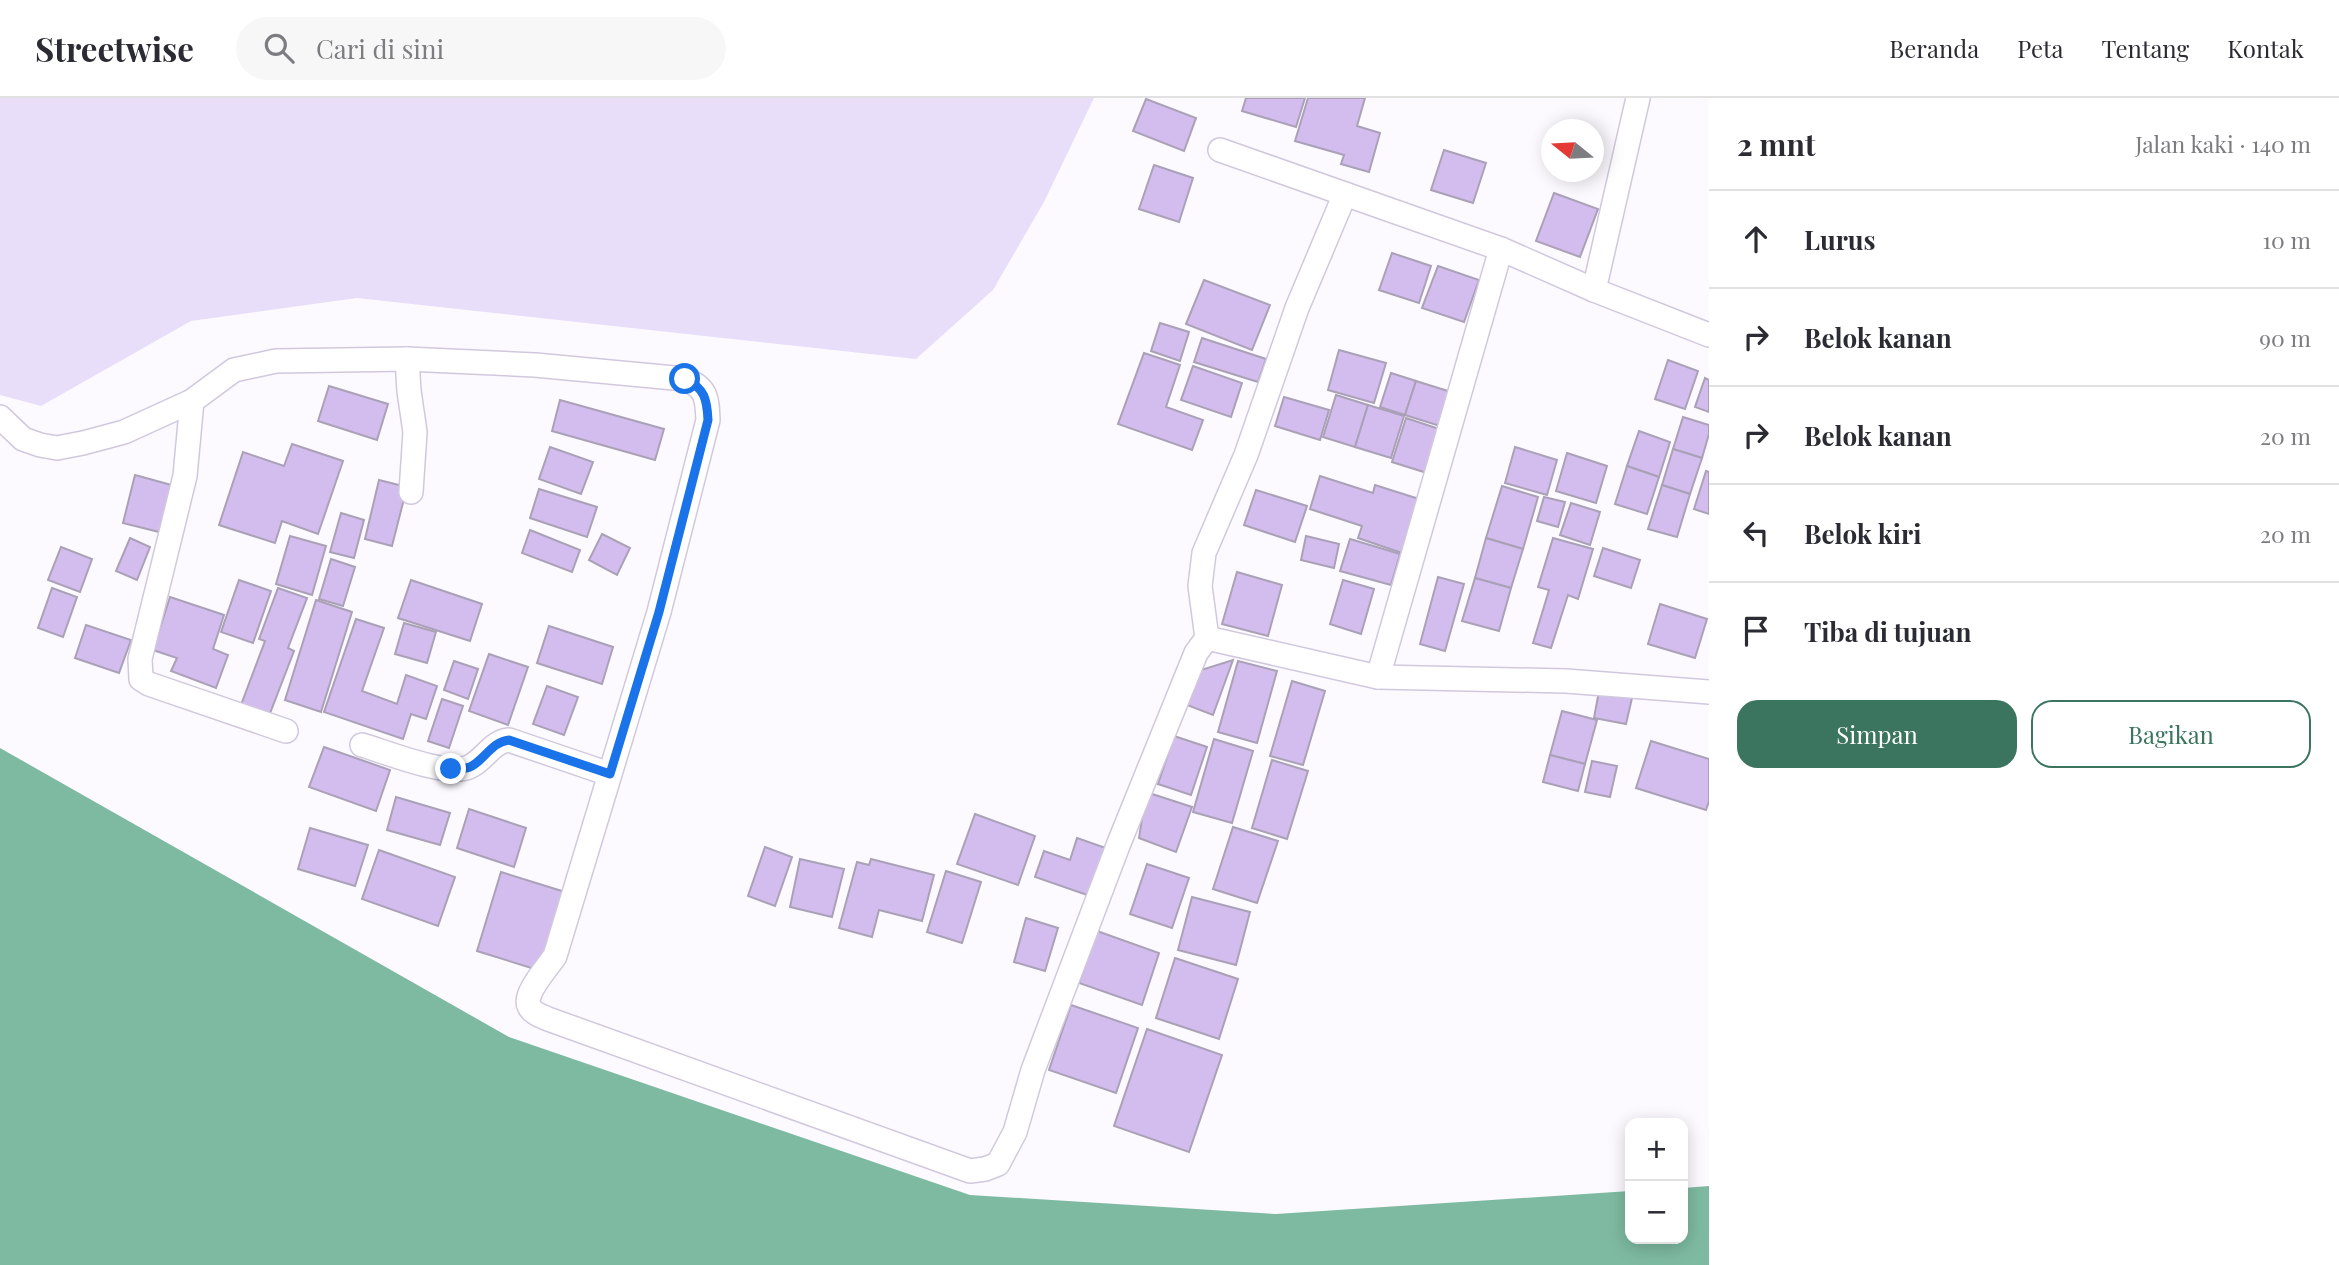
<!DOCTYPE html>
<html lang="id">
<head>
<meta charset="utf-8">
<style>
	:root { --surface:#fff; --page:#f7f7f7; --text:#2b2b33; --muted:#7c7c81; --line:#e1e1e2; --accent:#3b755f }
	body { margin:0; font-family:"Playfair Display",serif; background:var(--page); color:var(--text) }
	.controls { position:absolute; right:21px; bottom:21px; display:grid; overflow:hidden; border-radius:14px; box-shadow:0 4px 18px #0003 }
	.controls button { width:63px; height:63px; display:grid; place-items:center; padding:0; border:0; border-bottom:2px solid var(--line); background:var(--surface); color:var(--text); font:35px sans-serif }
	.compass { position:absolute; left:1541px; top:21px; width:63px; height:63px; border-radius:50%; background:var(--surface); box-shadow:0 4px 18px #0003; rotate:288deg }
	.stop { position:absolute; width:21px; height:21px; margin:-16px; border:5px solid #1a73e8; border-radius:50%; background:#fff }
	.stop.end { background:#1a73e8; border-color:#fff; box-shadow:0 2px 7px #0008 }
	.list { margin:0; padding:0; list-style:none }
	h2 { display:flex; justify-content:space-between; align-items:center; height:91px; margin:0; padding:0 28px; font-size:30px }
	h2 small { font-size:23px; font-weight:400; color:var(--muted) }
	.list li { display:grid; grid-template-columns:46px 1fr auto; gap:21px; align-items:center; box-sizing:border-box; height:98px; padding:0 28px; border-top:2px solid var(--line) }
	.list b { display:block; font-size:26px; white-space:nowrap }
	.list em { font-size:23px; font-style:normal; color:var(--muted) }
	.actions { display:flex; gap:14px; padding:21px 28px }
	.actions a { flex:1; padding:16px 0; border:2px solid var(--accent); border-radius:21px; text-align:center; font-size:24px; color:var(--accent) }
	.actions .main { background:var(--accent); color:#fff }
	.icon { flex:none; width:38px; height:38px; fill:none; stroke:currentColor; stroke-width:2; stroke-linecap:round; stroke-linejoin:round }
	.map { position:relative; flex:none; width:1709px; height:1167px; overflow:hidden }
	header { display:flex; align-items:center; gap:42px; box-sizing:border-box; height:98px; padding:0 35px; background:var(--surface); border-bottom:2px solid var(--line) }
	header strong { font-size:33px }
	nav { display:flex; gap:38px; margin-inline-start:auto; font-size:24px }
	.search { width:490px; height:63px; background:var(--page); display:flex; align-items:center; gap:18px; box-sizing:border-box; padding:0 24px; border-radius:38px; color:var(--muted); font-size:26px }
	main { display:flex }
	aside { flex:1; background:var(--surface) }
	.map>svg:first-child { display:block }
	.green { fill:#e9def9 }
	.water { fill:#7ebaa1 }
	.building { fill:#d3bdef; stroke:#aaa1b7; stroke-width:2 }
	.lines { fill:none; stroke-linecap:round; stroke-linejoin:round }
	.minor-casing { stroke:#d1c8de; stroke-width:26 }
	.minor { stroke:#fff; stroke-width:23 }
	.route { stroke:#1a73e8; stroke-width:9 }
</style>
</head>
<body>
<header>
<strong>Streetwise</strong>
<div class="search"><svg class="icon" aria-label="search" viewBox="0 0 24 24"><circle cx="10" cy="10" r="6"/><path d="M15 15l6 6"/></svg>Cari di sini</div>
<nav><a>Beranda</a><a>Peta</a><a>Tentang</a><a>Kontak</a></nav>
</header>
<main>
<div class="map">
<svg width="1709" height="1167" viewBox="0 0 1709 1167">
	<rect width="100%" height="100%" fill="#fcfafe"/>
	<polygon class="green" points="0,0 1094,0 1044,104 993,192 916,261 357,200 191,223 41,308 0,297"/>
	<polygon class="water" points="0,650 509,939 970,1097 1276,1116 1630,1093 1630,1141 1683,1141 1683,1090 1709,1088 1709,1167 0,1167"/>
	<g class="building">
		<polygon points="1246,0 1305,0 1296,29 1242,13"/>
		<polygon points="1308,0 1365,0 1357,28 1380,35 1369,74 1341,66 1344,57 1295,43"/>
		<polygon points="1146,1 1196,20 1184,53 1133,33"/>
		<polygon points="1444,52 1486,65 1473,105 1431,92"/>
		<polygon points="1154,67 1193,80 1179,124 1139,111"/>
		<polygon points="1554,95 1598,111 1580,159 1536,143"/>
		<polygon points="1392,155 1431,168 1419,205 1379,192"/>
		<polygon points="1438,168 1479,182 1464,224 1422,210"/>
		<polygon points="1204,182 1270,207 1252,252 1186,226"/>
		<polygon points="1160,225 1189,234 1180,263 1151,253"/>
		<polygon points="1202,240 1266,261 1258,284 1194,264"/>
		<polygon points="1339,252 1386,265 1374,305 1328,292"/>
		<polygon points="1144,255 1180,267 1166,309 1203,322 1192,352 1118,326"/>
		<polygon points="1668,262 1698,273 1685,311 1655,301"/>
		<polygon points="1193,268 1242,285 1231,319 1181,302"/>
		<polygon points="1391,275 1416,283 1405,317 1380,309"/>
		<polygon points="1705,280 1709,282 1709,314 1695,309"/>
		<polygon points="1416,283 1451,294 1440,328 1405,317"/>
		<polygon points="329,288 388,306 377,342 318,323"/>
		<polygon points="1336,297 1368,307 1355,349 1323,339"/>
		<polygon points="1284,299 1329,312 1320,342 1275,328"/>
		<polygon points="560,302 664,331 655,362 552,333"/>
		<polygon points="1368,307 1404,318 1391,360 1355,349"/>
		<polygon points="1683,319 1709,327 1709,336 1702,360 1673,351"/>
		<polygon points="1406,320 1445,333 1430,376 1392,364"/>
		<polygon points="1639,333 1670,344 1659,379 1627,368"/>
		<polygon points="292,346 343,363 318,436 282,423 275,445 219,427 243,354 284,368"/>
		<polygon points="550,349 593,364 581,396 539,381"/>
		<polygon points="1515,349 1557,362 1547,397 1505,385"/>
		<polygon points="1673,351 1702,360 1690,396 1662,387"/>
		<polygon points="1567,355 1607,368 1596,405 1556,393"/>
		<polygon points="1627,368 1659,379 1647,416 1615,406"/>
		<polygon points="1706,373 1709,374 1709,416 1694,411"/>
		<polygon points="135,377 175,388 163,435 123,425"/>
		<polygon points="1320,378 1373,395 1375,387 1419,401 1402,455 1358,440 1362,428 1310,411"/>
		<polygon points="379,382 407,389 392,448 365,441"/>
		<polygon points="1662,387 1690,396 1677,439 1648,431"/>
		<polygon points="1502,388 1538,399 1523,451 1486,440"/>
		<polygon points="539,391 597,409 587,439 530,420"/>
		<polygon points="1256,392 1307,408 1295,444 1244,427"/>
		<polygon points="1544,399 1565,404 1558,429 1537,423"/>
		<polygon points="1571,405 1600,414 1590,447 1560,437"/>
		<polygon points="341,415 364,422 354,460 330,454"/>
		<polygon points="530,432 580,452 572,474 522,455"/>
		<polygon points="602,436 630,450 617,477 589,462"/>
		<polygon points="290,438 326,448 312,497 276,486"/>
		<polygon points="1306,438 1339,446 1334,470 1301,462"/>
		<polygon points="130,440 150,449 137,482 116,473"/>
		<polygon points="1486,440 1523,451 1511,490 1475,480"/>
		<polygon points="1553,440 1593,451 1578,501 1568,497 1551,550 1533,545 1549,492 1538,489"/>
		<polygon points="1350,441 1400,456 1391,487 1340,473"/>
		<polygon points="61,449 92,461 80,494 48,482"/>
		<polygon points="1603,450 1640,462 1631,490 1594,478"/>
		<polygon points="331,461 355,469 343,508 319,501"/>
		<polygon points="1237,474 1282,487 1268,538 1222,526"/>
		<polygon points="1438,479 1464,486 1445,553 1420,546"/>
		<polygon points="1475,480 1511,490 1499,533 1462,523"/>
		<polygon points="239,482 271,493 253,545 221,534"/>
		<polygon points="411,482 482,506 470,543 398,520"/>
		<polygon points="1343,482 1374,491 1361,536 1330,526"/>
		<polygon points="52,490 77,499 63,539 38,530"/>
		<polygon points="278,490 307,500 288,550 294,553 269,618 241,607 265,543 259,541"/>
		<polygon points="170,499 224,517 213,551 228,557 216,590 171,573 177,560 153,552"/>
		<polygon points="316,502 352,514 321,614 285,602"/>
		<polygon points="1660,506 1707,521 1695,560 1648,546"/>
		<polygon points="356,521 384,530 362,593 397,606 406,577 437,588 426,621 411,616 403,641 324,614"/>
		<polygon points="404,525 436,534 427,565 395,556"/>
		<polygon points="86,527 131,542 119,575 75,560"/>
		<polygon points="549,528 613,549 602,586 537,565"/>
		<polygon points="489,556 528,569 508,627 469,613"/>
		<polygon points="1233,562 1213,617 1187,607 1201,572"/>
		<polygon points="454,563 478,571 468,601 444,592"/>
		<polygon points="1238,563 1277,573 1257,645 1218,634"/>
		<polygon points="1292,583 1325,593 1303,667 1270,658"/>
		<polygon points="547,588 578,599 564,637 533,626"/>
		<polygon points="1599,593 1632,600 1626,626 1594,620"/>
		<polygon points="442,601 463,608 449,650 428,643"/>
		<polygon points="1562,613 1597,622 1585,666 1550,657"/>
		<polygon points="1174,638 1207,649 1191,697 1158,686"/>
		<polygon points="1214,641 1253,653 1232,725 1193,714"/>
		<polygon points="1651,643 1709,661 1709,703 1706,712 1636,690"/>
		<polygon points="324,649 390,672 376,713 309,689"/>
		<polygon points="1550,657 1585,666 1578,693 1543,684"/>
		<polygon points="1272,662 1308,673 1287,741 1252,730"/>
		<polygon points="1592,663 1617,668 1610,699 1585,694"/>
		<polygon points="1146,694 1192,709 1176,754 1139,740"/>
		<polygon points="396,699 450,715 440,747 387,732"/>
		<polygon points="469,711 526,730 514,769 457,750"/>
		<polygon points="975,716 1035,738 1018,787 957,766"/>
		<polygon points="1233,729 1278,743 1257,805 1213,791"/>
		<polygon points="310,730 368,747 355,788 298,771"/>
		<polygon points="1077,740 1106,750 1090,798 1035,779 1044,753 1070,762"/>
		<polygon points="765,749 792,759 775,808 748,798"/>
		<polygon points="379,752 455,779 438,828 362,801"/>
		<polygon points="800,761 844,771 832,819 790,809"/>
		<polygon points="871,761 934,777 922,823 879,812 872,839 839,830 857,764 869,767"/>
		<polygon points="1147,766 1189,780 1172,830 1130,816"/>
		<polygon points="946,773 981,784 962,845 927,834"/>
		<polygon points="501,774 565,794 541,873 477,853"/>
		<polygon points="1192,799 1250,814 1236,867 1178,852"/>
		<polygon points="1026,820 1058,830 1045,873 1014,864"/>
		<polygon points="1097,833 1159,855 1142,907 1079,885"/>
		<polygon points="1175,860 1238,881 1219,941 1156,920"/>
		<polygon points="1071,907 1138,930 1116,995 1049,972"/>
		<polygon points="1147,931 1222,957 1189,1054 1114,1028"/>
	</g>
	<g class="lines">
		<g class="minor-casing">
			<g id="minor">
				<polyline points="1220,52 1501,151 1594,192 1709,237"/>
				<polyline points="1594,192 1638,0"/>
				<polyline points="407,261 409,293 415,334 411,394"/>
				<polyline points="192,303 185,378 140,561 141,581 149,586 286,633"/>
				<path d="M0,319L23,341L40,347L57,350L83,345L124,334L192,303L234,272L276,263L407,261L535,267L685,281C707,290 707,300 708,322L659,514L555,858C548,869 523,896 529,908C532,915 541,918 548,921L970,1073L985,1071L998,1066L1015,1034L1033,972L1119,745L1196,555L1207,540L1378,579L1566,583L1709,594"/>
				<polyline points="1207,540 1200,488 1204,455 1246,357 1297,210 1345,96"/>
				<polyline points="1378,579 1501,151"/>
				<path d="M362,647C386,654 447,679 469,669C485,662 491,644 509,642L609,676"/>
			</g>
		</g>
		<use href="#minor" class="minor"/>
	</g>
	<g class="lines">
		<path class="route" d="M451,671C457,671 465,671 470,669C485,662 491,644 509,642L610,676L659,514L708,322C707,302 705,290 685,281"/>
	</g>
</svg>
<div class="controls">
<button>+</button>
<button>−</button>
</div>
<svg class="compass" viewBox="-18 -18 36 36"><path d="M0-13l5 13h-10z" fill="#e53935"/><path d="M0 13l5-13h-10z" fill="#7c7c81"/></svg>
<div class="stop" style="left:685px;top:281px"></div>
<div class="stop end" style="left:451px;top:671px"></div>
</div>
<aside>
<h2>2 mnt<small>Jalan kaki · 140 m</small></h2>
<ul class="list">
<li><svg class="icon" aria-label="ahead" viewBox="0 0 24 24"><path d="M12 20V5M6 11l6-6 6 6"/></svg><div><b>Lurus</b></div><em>10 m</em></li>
<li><svg class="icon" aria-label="right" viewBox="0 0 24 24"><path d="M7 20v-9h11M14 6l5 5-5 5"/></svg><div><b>Belok kanan</b></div><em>90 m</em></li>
<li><svg class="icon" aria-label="right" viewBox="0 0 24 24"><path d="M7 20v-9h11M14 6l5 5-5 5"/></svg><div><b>Belok kanan</b></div><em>20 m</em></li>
<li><svg class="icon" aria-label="left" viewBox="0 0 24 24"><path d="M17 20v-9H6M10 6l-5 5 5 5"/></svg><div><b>Belok kiri</b></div><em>20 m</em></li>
<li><svg class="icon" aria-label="arrive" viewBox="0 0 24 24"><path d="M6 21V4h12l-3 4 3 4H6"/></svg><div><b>Tiba di tujuan</b></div></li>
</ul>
<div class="actions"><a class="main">Simpan</a><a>Bagikan</a></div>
</aside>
</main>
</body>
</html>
